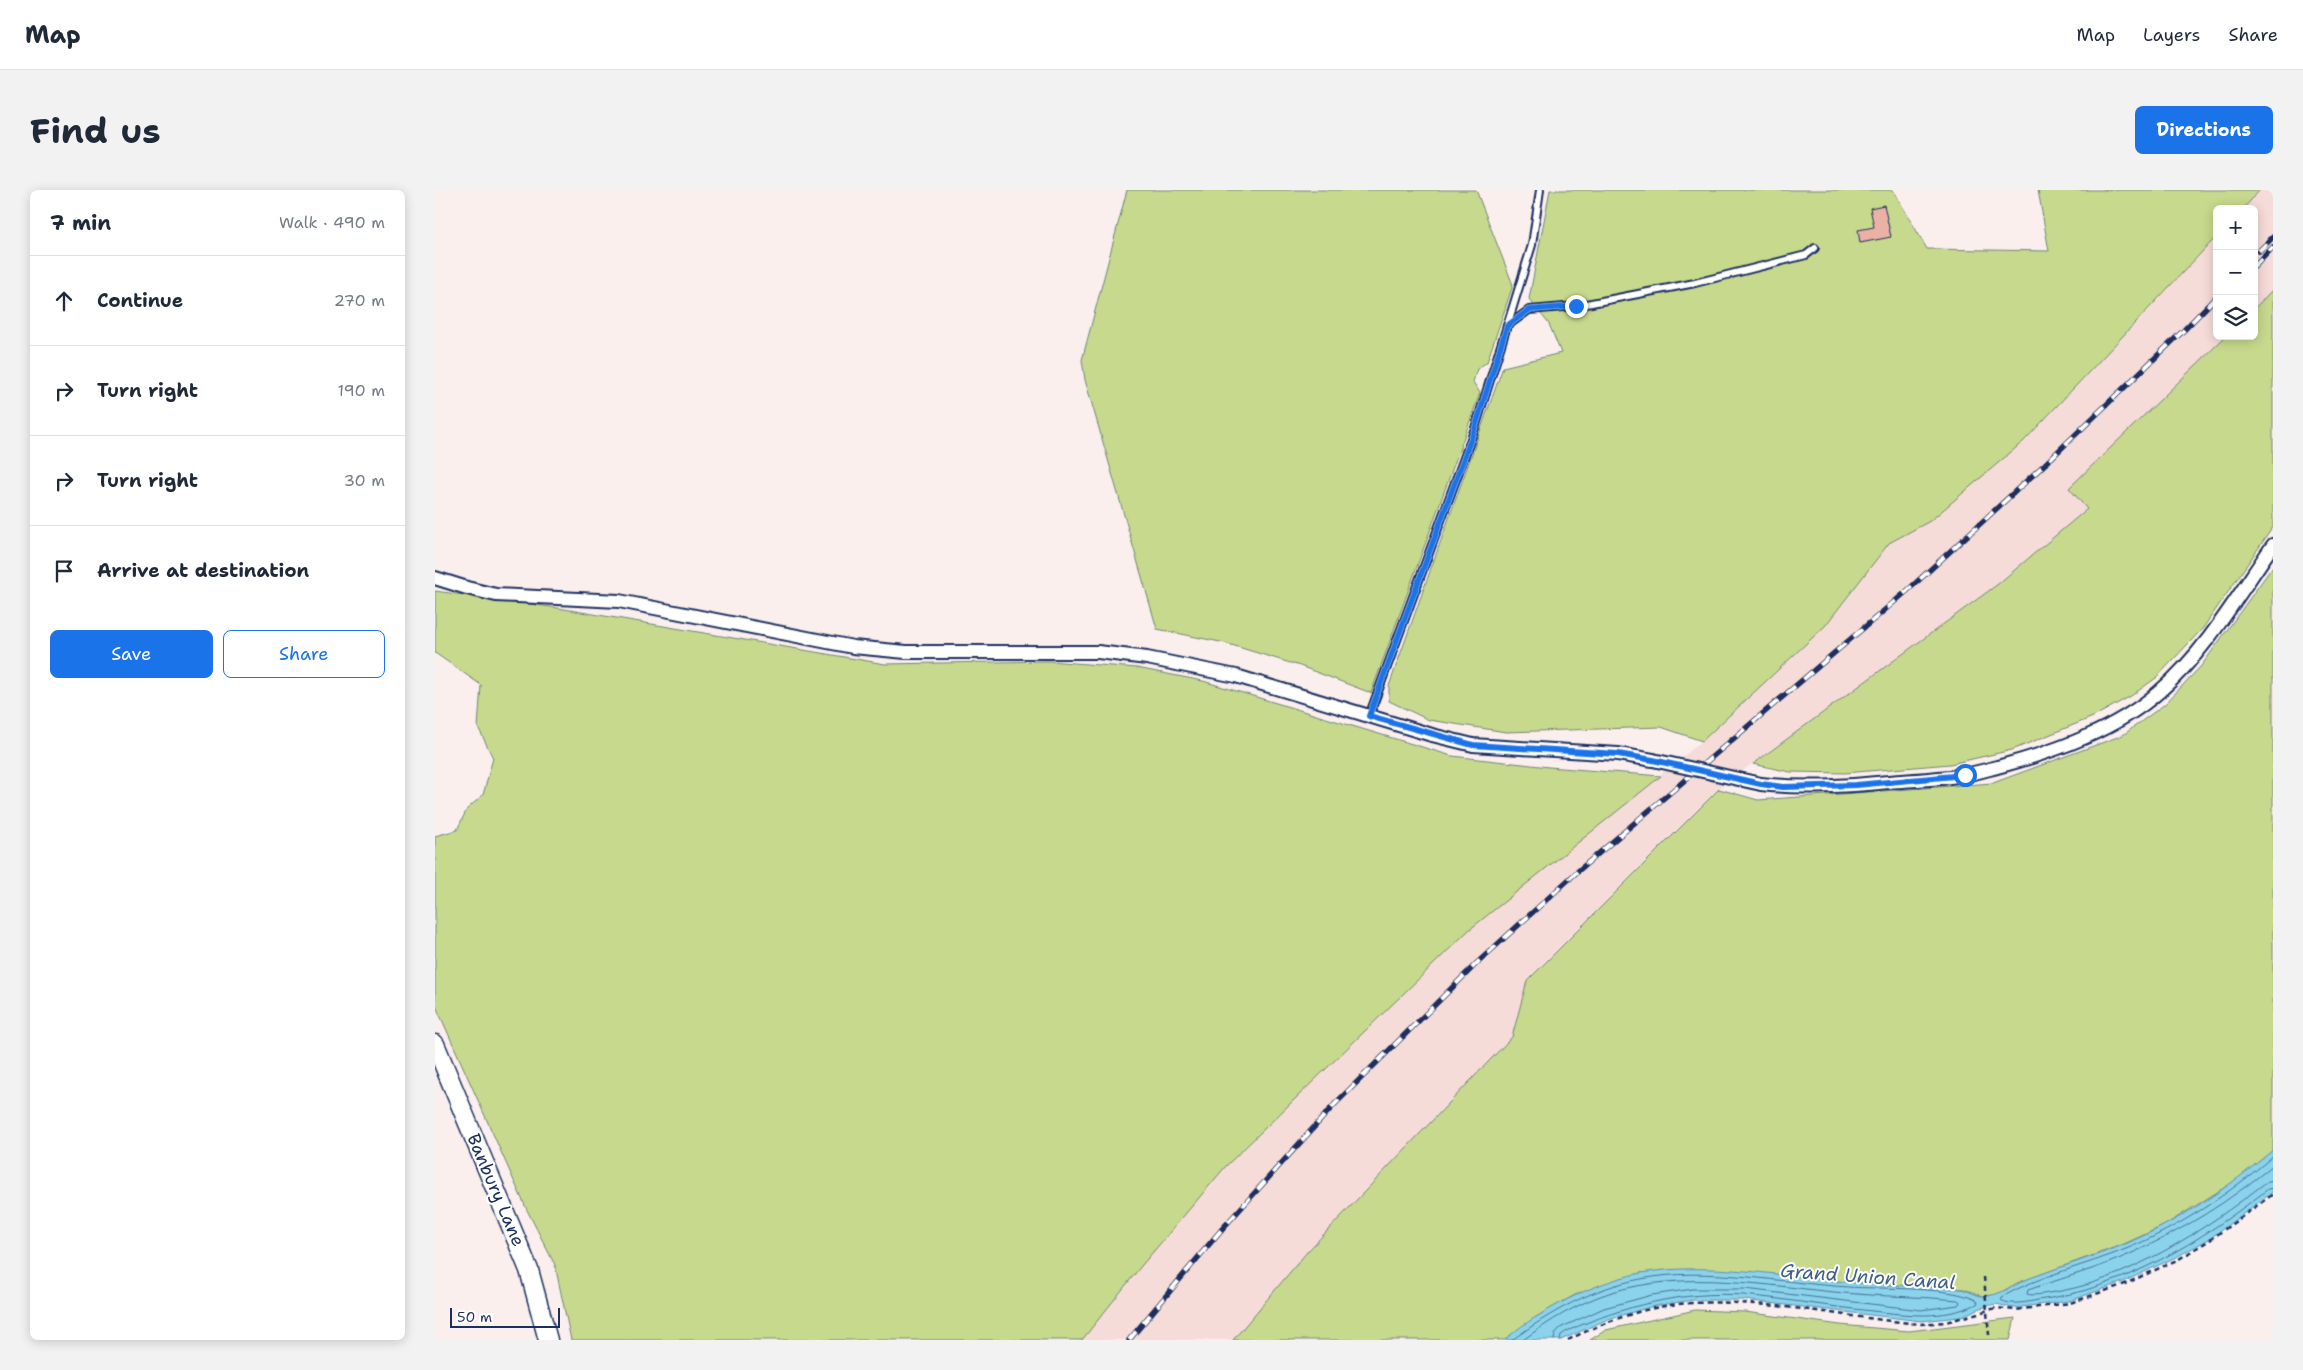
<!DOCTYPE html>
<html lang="en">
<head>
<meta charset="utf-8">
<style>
	:root { --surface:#fff; --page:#f2f2f3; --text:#1f2937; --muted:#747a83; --line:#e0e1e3; --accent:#1a73e8 }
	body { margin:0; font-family:"Shantell Sans",sans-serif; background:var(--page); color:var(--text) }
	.controls { position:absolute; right:15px; top:15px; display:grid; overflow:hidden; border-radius:8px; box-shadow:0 2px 12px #0003 }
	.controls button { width:45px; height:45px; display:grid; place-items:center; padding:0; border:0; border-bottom:1px solid var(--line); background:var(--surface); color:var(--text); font:25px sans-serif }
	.scale { position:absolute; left:15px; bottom:12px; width:110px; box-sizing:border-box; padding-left:5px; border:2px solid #1b2f5e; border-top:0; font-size:14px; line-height:18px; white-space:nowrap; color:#1b2f5e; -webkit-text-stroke:4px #fff; paint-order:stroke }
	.stop { position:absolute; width:15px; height:15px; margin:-11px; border:4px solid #1a73e8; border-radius:50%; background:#fff }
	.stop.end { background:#1a73e8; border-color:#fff; box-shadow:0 1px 5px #0008 }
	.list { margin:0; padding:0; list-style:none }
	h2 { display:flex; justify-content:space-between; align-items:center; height:65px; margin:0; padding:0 20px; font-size:21px }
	h2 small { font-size:16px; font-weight:400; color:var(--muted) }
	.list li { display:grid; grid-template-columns:32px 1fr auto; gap:15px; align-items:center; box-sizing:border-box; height:90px; padding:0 20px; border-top:1px solid var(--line) }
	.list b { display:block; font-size:19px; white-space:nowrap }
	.list em { font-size:16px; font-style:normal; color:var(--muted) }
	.actions { display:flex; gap:10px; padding:15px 20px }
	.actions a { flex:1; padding:11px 0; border:1px solid var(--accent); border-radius:8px; text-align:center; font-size:18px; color:var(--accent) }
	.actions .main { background:var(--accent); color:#fff }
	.icon { flex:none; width:28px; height:28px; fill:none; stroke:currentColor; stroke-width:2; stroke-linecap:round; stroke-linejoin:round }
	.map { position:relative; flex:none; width:1838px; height:1150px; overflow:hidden; border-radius:8px }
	header { display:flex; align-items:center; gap:30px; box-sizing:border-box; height:70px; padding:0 25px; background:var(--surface); border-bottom:1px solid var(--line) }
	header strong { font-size:24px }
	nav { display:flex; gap:28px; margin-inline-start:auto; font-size:18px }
	.intro { display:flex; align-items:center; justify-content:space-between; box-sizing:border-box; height:120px; padding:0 30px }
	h1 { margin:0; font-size:35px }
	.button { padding:12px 22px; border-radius:8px; background:var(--accent); color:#fff; font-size:18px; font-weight:700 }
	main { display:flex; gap:30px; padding:0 30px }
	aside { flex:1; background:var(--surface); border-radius:8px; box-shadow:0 2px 12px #0003 }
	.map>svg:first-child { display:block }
	.built { fill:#f6dcd8 }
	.green { fill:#c7d98d; stroke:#718476 }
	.water { fill:#8ad3eb; stroke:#5e91b3 }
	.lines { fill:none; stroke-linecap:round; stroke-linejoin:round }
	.shore { stroke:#477196; stroke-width:1 }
	.building { fill:#ebb1a7; stroke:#1b2f5e }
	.lane-casing { stroke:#1b2f5e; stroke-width:10 }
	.street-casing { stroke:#1b2f5e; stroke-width:16 }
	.secondary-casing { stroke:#1b2f5e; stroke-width:21 }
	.path { stroke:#1b2f5e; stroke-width:2.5; stroke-dasharray:5 4; stroke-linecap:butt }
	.lane { stroke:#fff; stroke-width:6 }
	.street { stroke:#fff; stroke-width:12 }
	.secondary { stroke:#fff; stroke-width:18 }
	.rail-casing { stroke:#1b2f5e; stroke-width:5.5 }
	.rail { stroke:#fff; stroke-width:4; stroke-dasharray:11; stroke-linecap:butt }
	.street-bridge-casing { stroke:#1b2f5e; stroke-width:16; stroke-linecap:butt }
	.path-bridge { stroke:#1b2f5e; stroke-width:2.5; stroke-dasharray:5 4; stroke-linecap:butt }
	.street-bridge { stroke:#fff; stroke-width:12 }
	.route { stroke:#1a73e8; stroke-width:6 }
	.labels { text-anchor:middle; stroke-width:4; stroke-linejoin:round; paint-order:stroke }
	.street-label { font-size:18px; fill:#1b2f5e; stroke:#fff }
	.water-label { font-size:19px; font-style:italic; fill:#3c6088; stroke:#fff }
</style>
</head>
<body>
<header>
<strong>Map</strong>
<nav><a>Map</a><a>Layers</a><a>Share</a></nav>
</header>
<div class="intro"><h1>Find us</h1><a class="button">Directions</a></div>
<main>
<aside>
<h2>7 min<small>Walk · 490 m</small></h2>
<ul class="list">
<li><svg class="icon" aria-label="ahead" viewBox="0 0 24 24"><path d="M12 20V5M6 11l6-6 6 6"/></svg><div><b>Continue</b></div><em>270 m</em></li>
<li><svg class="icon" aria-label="right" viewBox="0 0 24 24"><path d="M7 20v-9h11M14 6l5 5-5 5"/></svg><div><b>Turn right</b></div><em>190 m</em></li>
<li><svg class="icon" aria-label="right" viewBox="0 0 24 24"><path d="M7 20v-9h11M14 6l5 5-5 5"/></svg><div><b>Turn right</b></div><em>30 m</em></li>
<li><svg class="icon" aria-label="arrive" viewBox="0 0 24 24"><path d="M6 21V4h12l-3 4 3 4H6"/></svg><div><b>Arrive at destination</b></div></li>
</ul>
<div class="actions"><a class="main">Save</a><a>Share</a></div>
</aside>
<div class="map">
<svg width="1838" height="1150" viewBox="0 0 1838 1150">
	<rect width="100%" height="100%" fill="#fbefed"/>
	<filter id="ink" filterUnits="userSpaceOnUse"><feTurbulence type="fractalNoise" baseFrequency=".02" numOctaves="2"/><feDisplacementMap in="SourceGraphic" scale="10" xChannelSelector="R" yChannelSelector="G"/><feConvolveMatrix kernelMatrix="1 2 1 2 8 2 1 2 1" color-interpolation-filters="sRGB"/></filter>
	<g filter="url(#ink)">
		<g class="built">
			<polygon points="1825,0 1838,0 1838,117 1819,137 1819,19 1808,19"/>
			<polygon points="1782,46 1782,146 1811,146 1652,319 1563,394 1283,599 1092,790 1077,847 872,1062 798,1150 647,1150 707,1075 791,976 1034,740 1267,551 1390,436 1519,269 1590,251"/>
		</g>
		<g class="green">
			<polygon points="692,0 1041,0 1078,95 1052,172 1042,179 1038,192 1045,203 936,503 865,476 790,453 722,439 650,190 647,170"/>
			<polygon points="1115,0 1458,0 1492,59 1614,61 1603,0 1825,0 1808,19 1782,19 1782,46 1589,251 1495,331 1454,353 1390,436 1267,551 1226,537 1071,542 994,530 954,511 954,496 1068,177 1126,163 1114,134 1094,109"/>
			<polygon points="1838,99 1838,337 1768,438 1721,488 1696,506 1658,527 1577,560 1515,574 1410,583 1355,582 1318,574 1563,394 1652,319 1634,298 1791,146 1819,146 1819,119"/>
			<polygon points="1838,376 1838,960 1803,989 1730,1035 1689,1054 1582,1093 1561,1105 1547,1106 1529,1099 1411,1092 1345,1085 1239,1080 1205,1083 1140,1105 1101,1127 1070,1150 798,1150 872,1062 1077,847 1092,791 1284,599 1323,610 1558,593 1688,545 1730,514 1767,475"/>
			<polygon points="0,401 123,418 450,474 614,471 702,478 768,491 1017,566 1114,577 1226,586 1034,740 791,976 707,1075 647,1150 136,1150 120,1075 92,1020 0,814 0,646 22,640 32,619 48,605 58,568 43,537 46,495 0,463"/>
			<polygon points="1260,1120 1310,1122 1405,1135 1474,1141 1580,1128 1575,1150 1155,1150 1171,1140"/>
		</g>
		<path class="water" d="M1838,960V1001L1835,1004L1774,1049L1743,1066L1688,1092L1634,1111L1578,1118L1561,1114L1551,1116L1524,1127L1486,1131L1309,1110H1258L1219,1116L1173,1129L1126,1150H1070C1083,1137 1101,1127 1118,1117C1145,1102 1175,1089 1206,1083C1272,1072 1343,1085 1409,1092C1447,1096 1486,1095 1525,1099C1533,1100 1540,1106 1548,1106C1564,1107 1583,1092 1598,1087C1628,1076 1658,1067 1688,1055C1743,1032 1793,998 1838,960Z"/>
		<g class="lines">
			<g class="shore">
				<path d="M1838,966C1794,1004 1745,1037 1691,1059C1650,1076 1605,1085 1567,1107L1566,1110C1575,1116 1593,1112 1603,1110C1689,1099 1766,1051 1833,999L1838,998"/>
				<path d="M1838,975C1795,1011 1747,1041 1695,1064C1662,1079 1627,1088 1593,1100L1592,1104C1598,1106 1607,1104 1614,1103C1690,1093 1771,1039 1830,993L1838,991"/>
				<path d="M1077,1150C1116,1122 1157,1098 1206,1089C1272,1076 1346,1093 1413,1097C1439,1099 1526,1096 1543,1112L1542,1114C1507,1130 1474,1125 1437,1121C1395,1117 1352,1109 1309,1105C1246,1101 1189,1116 1132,1141L1126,1145L1125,1150"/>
				<path d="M1088,1150C1114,1131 1143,1113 1174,1103C1250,1079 1332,1096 1409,1103C1447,1107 1485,1106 1523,1110L1525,1112L1523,1115L1486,1120L1310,1099H1258L1217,1105L1195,1111L1169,1118L1125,1138L1120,1144L1119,1150"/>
			</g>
		</g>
		<polygon class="building" points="1449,15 1456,47 1425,53 1423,40 1439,37 1435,18"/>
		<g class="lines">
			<g class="lane-casing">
				<g id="lane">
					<polyline points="1072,136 1097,55 1105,0"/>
					<polyline points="934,526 1040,238 1072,136 1094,120 1141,116 1260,93 1371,65 1380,58"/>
				</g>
			</g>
			<g class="street-casing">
				<g id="street">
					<polyline points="0,388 32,398 61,405 184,411 418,457 471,462 663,462 712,468 801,486 997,545 1038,555 1183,564 1218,570"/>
					<path d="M1326,594C1368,599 1412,596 1454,592C1479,590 1505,589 1529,585C1541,583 1554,579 1566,576C1621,561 1681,540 1725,501C1771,461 1803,405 1838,355"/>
				</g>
			</g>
			<g class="secondary-casing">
				<polyline id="secondary" points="0,854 94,1080 113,1150"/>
			</g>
			<path class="path" d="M1133,1150C1171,1131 1216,1114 1259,1113C1335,1109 1411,1128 1486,1134L1511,1132L1561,1118L1580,1120L1635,1113L1690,1094L1744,1069L1775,1050L1838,1004"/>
			<use href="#lane" class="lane"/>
			<use href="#street" class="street"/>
			<use href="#secondary" class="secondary"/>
			<g class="rail-casing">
				<g id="rail">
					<polyline points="1824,61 1838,47"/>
					<polyline points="1819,77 1838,57"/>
					<polyline points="694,1150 787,1039 900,914 1042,773 1143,681 1472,401 1610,274 1749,140 1782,106"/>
				</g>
			</g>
			<use href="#rail" class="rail"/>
			<g class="street-bridge-casing">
				<polyline id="street-bridge" points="1218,570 1326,594"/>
			</g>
			<polyline class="path-bridge" points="1549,1087 1554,1145"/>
			<use href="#street-bridge" class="street-bridge"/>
		</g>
	</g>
	<g class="lines" filter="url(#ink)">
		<polyline class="route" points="1141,116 1094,120 1072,136 1040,238 934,526 1038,555 1183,564 1218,570 1326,594 1348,597 1421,595 1530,585"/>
	</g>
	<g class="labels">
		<g class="street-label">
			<text transform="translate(61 1000) rotate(67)" y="6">Banbury Lane</text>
		</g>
		<g class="water-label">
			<text transform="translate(1433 1086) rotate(4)" y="7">Grand Union Canal</text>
		</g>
	</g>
</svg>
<div class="controls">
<button>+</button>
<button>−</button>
<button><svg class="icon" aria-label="layers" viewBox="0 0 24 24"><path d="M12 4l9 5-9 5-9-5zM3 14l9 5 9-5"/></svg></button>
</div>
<div class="scale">50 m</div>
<div class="stop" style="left:1530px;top:585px"></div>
<div class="stop end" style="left:1141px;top:116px"></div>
</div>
</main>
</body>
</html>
